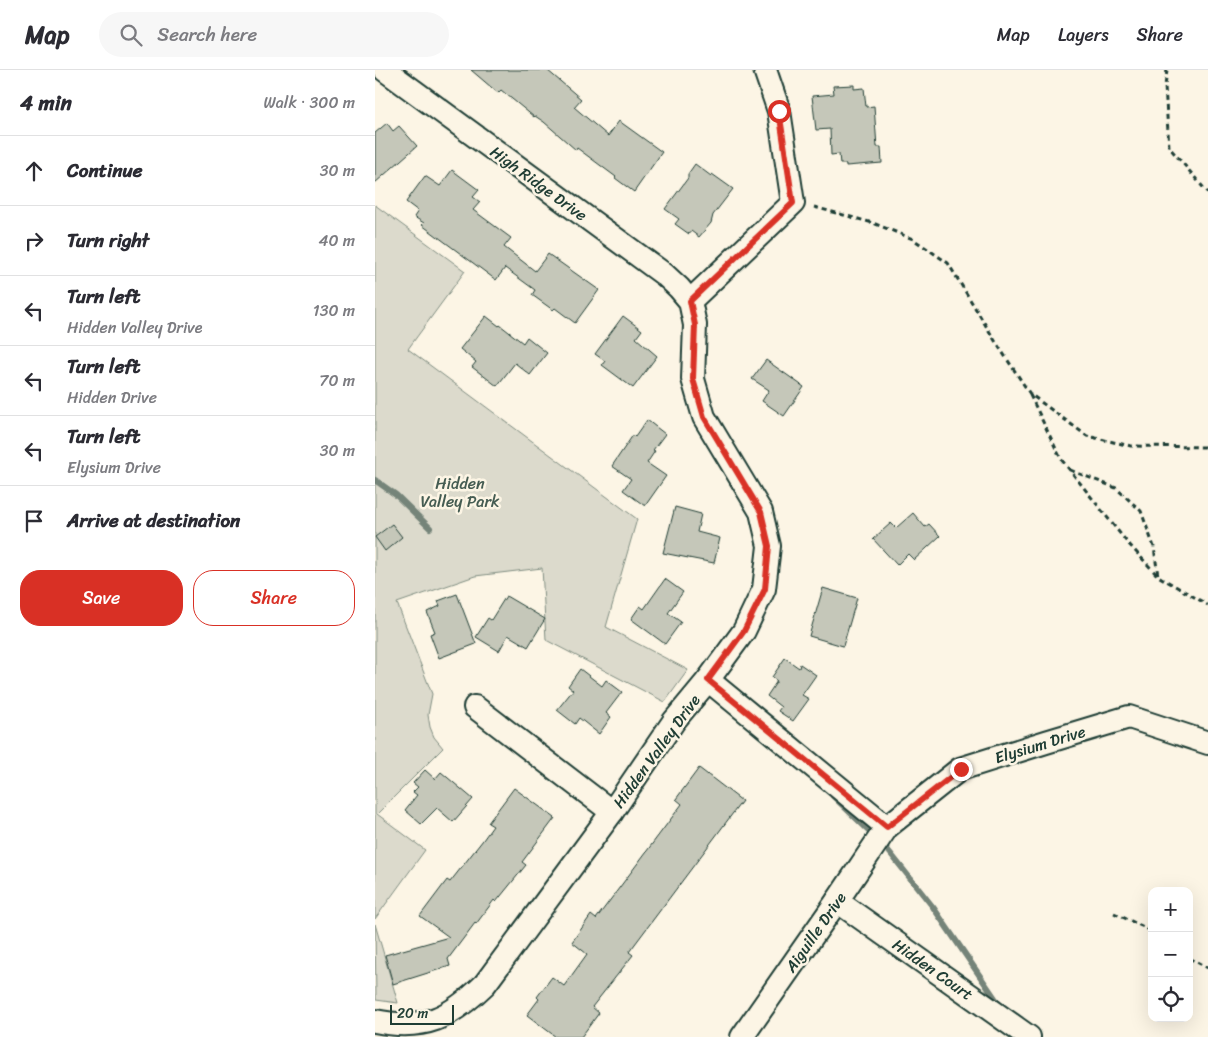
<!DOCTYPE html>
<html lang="en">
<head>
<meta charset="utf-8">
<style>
	:root { --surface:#fff; --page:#f7f7f7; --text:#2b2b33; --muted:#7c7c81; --line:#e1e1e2; --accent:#d93025 }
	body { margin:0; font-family:Sriracha,sans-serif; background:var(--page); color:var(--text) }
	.controls { position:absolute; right:15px; bottom:15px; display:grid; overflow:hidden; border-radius:10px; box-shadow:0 5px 20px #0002 }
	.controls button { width:45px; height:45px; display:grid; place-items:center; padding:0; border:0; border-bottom:1px solid var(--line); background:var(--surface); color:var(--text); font:25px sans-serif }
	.scale { position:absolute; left:15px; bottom:12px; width:64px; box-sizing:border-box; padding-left:5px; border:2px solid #1f3d34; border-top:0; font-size:14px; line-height:18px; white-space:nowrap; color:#1f3d34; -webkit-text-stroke:4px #fcf5e5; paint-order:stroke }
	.stop { position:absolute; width:15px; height:15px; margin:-11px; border:4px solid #d93025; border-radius:50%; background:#fff }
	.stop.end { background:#d93025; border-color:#fff; box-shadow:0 1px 5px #0008 }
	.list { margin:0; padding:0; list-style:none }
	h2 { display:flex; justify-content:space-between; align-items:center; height:65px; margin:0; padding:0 20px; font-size:21px }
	h2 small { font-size:16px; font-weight:400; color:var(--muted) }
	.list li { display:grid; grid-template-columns:32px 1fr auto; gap:15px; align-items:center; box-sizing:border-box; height:70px; padding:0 20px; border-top:1px solid var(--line) }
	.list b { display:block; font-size:19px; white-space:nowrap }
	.list p { margin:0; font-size:16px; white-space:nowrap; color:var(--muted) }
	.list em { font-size:16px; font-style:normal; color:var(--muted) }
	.actions { display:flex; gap:10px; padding:15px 20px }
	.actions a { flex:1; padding:11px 0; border:1px solid var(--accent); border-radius:20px; text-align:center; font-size:18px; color:var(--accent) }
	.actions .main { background:var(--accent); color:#fff }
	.icon { flex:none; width:28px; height:28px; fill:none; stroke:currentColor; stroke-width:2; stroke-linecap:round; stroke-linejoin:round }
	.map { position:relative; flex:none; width:833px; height:967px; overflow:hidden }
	header { display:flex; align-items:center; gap:30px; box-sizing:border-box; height:70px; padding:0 25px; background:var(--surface); border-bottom:1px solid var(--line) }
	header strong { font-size:24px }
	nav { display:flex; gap:28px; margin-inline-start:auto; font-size:18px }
	.search { width:350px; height:45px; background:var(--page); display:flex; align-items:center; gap:12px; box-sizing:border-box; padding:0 18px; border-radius:28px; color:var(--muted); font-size:19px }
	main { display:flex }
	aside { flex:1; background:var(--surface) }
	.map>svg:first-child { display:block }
	.green { fill:#dcdacc; stroke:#7e8c80 }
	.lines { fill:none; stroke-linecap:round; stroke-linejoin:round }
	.stream { stroke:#758479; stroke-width:6 }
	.building { fill:#c5c7b9; stroke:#1f3d34 }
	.minor-casing { stroke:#1f3d34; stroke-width:26 }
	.path { stroke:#1f3d34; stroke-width:3; stroke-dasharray:5 4; stroke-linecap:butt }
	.minor { stroke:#fcf5e5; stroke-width:22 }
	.route { stroke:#d93025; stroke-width:6 }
	.labels { text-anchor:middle; stroke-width:5; stroke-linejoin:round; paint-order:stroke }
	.street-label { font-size:16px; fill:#1f3d34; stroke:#fcf5e5 }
	.park-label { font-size:16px; fill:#455c52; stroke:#fcf5e5 }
</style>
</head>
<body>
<header>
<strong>Map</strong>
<div class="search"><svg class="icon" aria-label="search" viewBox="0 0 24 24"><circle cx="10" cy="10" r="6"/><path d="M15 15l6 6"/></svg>Search here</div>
<nav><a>Map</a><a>Layers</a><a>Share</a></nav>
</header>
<main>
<aside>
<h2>4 min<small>Walk · 300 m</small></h2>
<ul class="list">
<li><svg class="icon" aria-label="ahead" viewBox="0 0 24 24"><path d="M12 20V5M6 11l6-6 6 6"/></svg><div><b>Continue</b></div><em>30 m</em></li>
<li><svg class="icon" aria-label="right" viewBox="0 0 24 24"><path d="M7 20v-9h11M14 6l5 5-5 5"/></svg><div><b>Turn right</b></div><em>40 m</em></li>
<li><svg class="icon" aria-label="left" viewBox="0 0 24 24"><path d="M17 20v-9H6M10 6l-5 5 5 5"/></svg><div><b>Turn left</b><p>Hidden Valley Drive</p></div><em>130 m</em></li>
<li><svg class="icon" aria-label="left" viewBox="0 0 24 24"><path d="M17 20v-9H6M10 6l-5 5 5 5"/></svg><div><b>Turn left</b><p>Hidden Drive</p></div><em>70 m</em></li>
<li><svg class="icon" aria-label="left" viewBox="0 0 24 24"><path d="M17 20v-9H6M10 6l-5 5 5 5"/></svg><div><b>Turn left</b><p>Elysium Drive</p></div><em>30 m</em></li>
<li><svg class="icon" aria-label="arrive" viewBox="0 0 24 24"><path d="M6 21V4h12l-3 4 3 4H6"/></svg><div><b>Arrive at destination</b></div></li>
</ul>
<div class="actions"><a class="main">Save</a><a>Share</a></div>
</aside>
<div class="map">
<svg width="833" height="967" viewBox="0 0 833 967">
	<rect width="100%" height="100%" fill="#fcf5e5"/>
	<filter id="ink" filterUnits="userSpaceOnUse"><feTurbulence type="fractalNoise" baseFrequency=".02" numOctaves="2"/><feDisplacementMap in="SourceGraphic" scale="10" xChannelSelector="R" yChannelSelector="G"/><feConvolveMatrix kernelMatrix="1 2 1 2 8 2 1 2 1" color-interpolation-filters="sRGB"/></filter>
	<g filter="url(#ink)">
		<g class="green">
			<polygon points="0,135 90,201 33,279 262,449 231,557 313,600 290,632 171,570 167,498 100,506 22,533 57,624 53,645 55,657 59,667 68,678 2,744 50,780 0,849"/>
			<polygon points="0,854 23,933 1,930"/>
		</g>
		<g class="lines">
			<g class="stream">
				<polyline points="0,410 21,425 55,458"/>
				<polyline points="458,726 508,774 558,837 626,937"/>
			</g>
		</g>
		<g class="building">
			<polygon points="96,0 172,0 206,29 199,37 233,66 244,51 287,82 259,122 240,108 241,107 202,78 201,80 169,52 160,46 159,47 126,20 123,23"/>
			<polygon points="479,15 479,19 489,18 491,37 499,36 502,77 506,77 507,93 471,96 471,94 465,94 464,84 456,85 455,59 441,60 437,26 459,24 458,16"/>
			<polygon points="12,53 18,61 24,56 42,76 0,113 0,63"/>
			<polygon points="320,94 336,106 337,104 358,119 338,145 336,153 324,167 316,161 314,164 300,154 304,149 290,139 313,108 313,104"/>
			<polygon points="77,100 104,120 98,127 105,132 98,140 136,168 129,177 160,201 173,184 224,220 200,253 180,238 178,240 157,225 160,220 130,198 121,210 47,155 49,153 39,147 43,141 31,132 50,106 65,116"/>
			<polygon points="111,246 124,256 125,255 148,273 152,267 172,283 155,305 140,293 122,316 97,297 101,292 85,279"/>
			<polygon points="248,246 267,260 261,268 282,286 258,318 227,295 230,291 220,284"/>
			<polygon points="391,290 429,317 409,346 387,331 394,320 377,309"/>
			<polygon points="272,350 290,364 278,380 280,381 272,393 291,406 270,436 248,420 256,409 237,396 258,365 260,367"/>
			<polygon points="300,437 326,444 322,462 345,468 339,493 288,483"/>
			<polygon points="538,443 550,457 554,454 565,466 539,490 533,484 522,495 498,469 516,453 521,458"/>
			<polygon points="17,454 27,467 10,481 0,467"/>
			<polygon points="290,509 308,522 293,543 306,552 290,574 256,549 265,536 269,539"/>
			<polygon points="448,518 482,528 468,576 434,566"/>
			<polygon points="82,524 101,574 64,588 55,564 60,562 52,542 65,536 63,531"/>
			<polygon points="131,526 170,549 153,577 133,565 124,581 101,567 113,548 116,550"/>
			<polygon points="410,588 424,598 425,594 441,605 427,625 434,629 418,651 403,641 406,637 392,626 402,611 397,607"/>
			<polygon points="205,599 227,616 231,610 247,622 231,643 236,647 224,664 204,648 200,654 182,640 198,620 193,616"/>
			<polygon points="324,698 367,731 254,882 258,885 217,937 224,943 206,967 181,967 152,945 164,929 162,927 177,907 189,916 212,884 197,872 216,845 221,849 307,734 301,729"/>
			<polygon points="50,700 60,709 66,702 98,729 78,752 62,738 46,754 30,740 42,725 38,722 43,717 38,713"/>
			<polygon points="139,718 180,748 147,792 151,795 121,832 119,830 101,854 100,853 73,889 75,896 18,914 10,885 74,867 45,846 72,810 75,812 108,770 118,756 113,753"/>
		</g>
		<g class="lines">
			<g class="minor-casing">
				<g id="minor">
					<polyline points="315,231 418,133 404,41 390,0"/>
					<polyline points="333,610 512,757"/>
					<polyline points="100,637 237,742"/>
					<polyline points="462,831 654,967"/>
					<path d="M0,951C50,961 75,948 110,914L237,742L299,651L333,610L369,561L389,519L394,476L386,442L329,347L318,309L320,255L315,231L304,218L290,205L10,0"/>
					<polyline points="367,967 462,831 512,757 585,699 671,672 754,647 833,673"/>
				</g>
			</g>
			<g class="path">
				<polyline points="792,0 790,16 794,77 833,123"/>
				<polyline points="439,137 498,153 538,169 573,193 622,274 655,324 712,366 756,376 833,377"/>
				<polyline points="655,325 686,389 751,471 783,506 833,535"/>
				<polyline points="695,400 741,418 766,441 779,477 783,506"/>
				<polyline points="739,843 777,861"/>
				<polyline points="814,888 833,898"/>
			</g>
			<use href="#minor" class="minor"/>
		</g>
	</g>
	<g class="lines" filter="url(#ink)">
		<polyline class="route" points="404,41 418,133 315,231 320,255 318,309 329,347 386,442 394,476 390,519 369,561 333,610 512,757 586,699"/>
	</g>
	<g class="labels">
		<g class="street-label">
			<text transform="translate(164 113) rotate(36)" y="6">High Ridge Drive</text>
			<text transform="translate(665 674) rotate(-17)" y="6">Elysium Drive</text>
			<text transform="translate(281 681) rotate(-54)" y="6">Hidden Valley Drive</text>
			<text transform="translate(440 862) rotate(-55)" y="6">Aiguille Drive</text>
			<text transform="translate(558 899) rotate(35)" y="6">Hidden Court</text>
		</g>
		<g class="park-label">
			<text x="85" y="419">Hidden<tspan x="85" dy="18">Valley Park</tspan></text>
		</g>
	</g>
</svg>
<div class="controls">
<button>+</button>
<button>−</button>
<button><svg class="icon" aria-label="locate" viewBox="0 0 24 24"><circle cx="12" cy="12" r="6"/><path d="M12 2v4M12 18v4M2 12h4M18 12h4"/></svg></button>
</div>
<div class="scale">20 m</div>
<div class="stop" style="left:404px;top:41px"></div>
<div class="stop end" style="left:586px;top:699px"></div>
</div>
</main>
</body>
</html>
